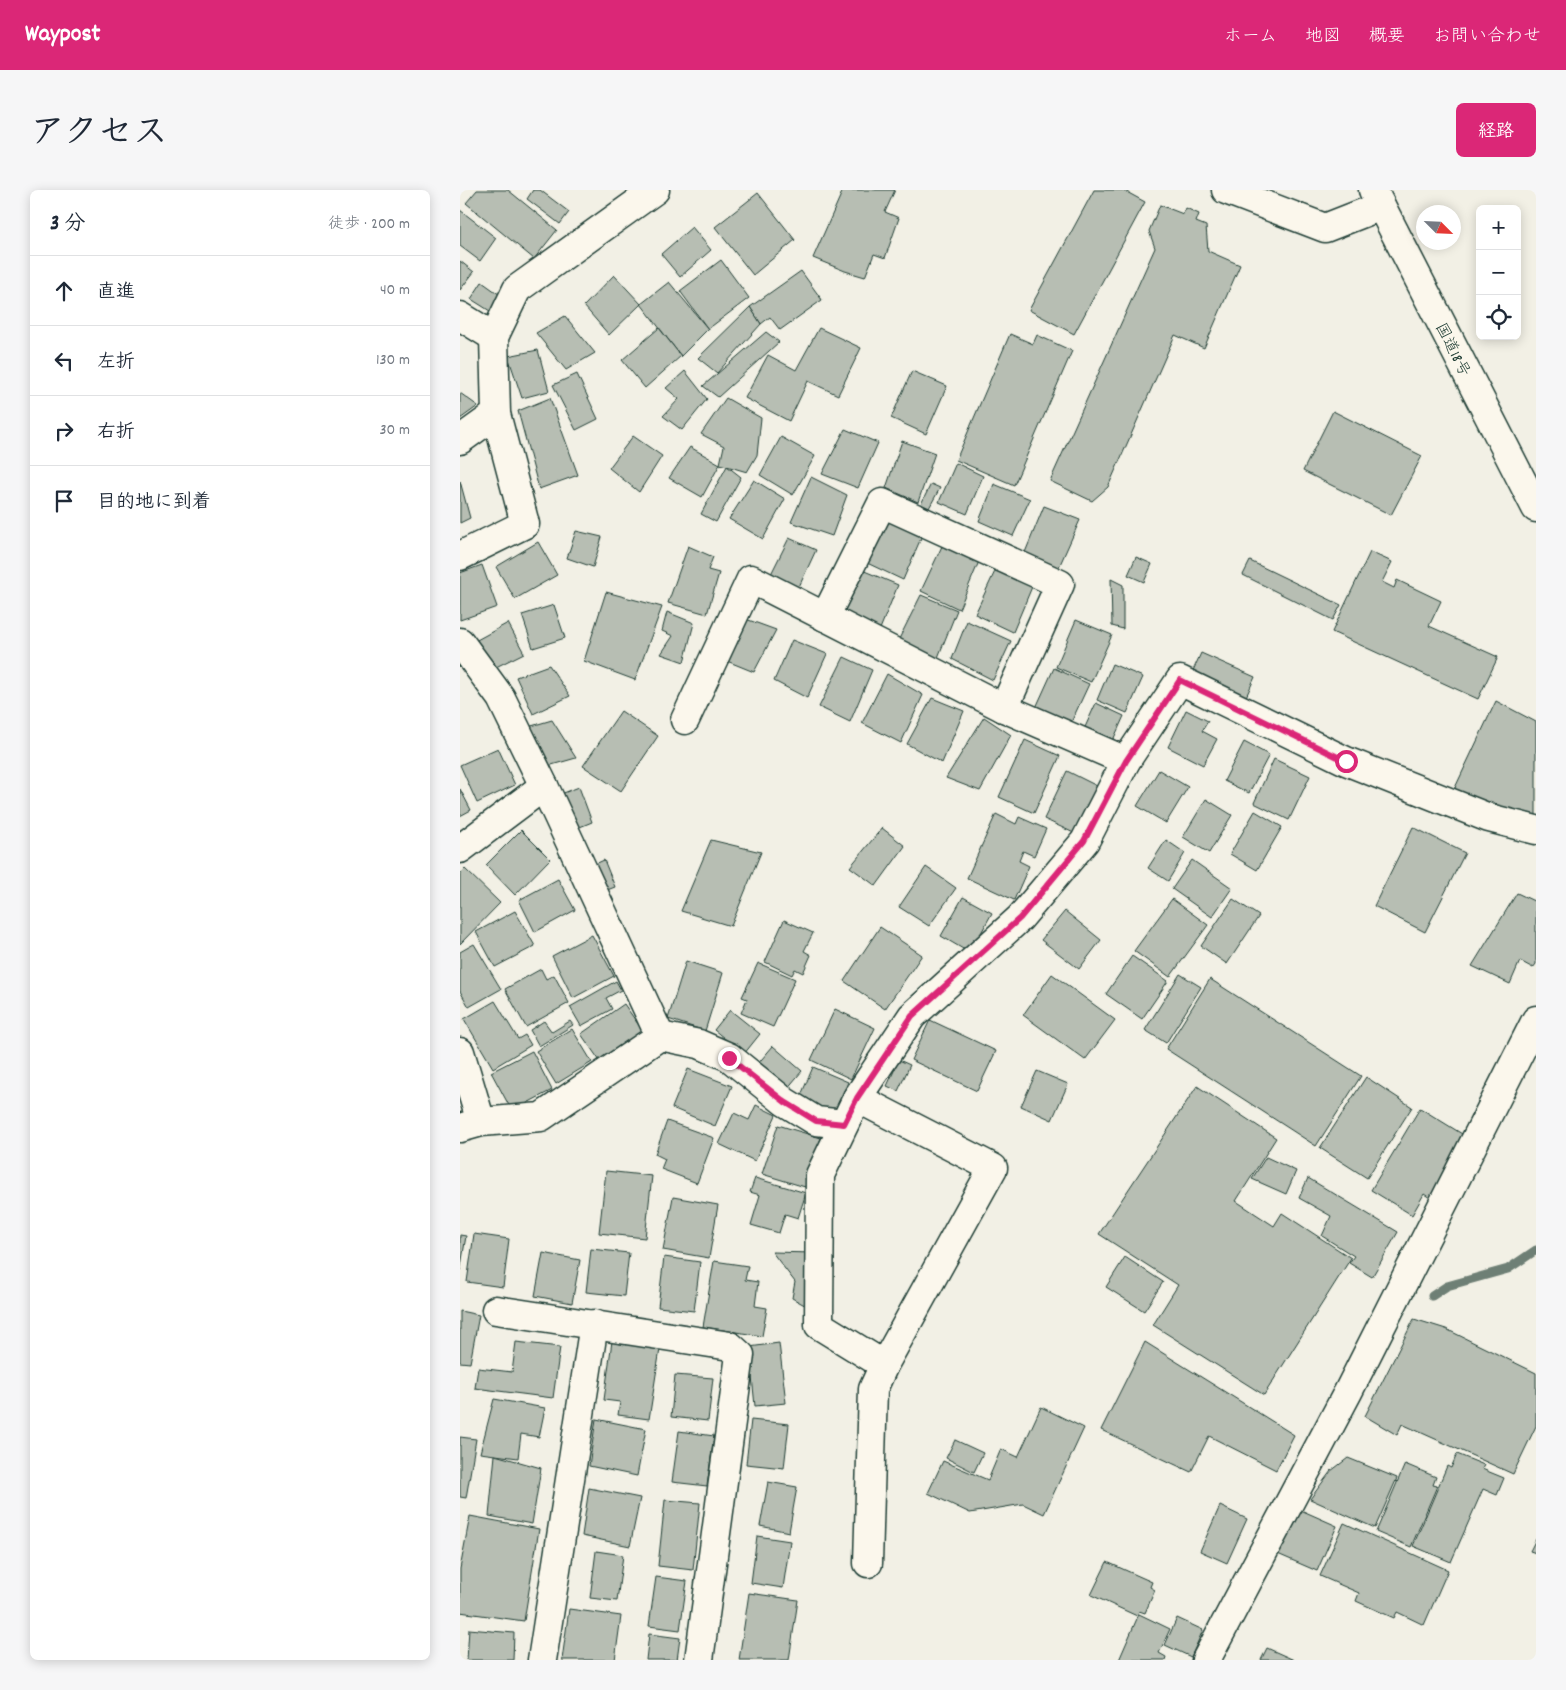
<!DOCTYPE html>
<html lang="ja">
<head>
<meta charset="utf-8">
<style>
	:root { --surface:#fff; --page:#f6f6f7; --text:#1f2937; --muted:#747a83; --line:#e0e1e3; --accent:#db2777 }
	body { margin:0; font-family:Dekko,"Klee One",sans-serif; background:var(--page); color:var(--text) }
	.controls { position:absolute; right:15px; top:15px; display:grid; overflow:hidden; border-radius:8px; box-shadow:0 2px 12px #0003 }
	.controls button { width:45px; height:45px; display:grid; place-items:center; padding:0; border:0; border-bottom:1px solid var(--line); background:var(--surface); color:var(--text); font:25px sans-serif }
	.compass { position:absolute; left:956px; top:15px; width:45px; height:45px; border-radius:50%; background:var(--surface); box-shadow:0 2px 12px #0003; rotate:114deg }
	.stop { position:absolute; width:15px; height:15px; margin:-11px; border:4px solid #db2777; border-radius:50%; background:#fff }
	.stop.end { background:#db2777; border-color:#fff; box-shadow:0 1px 5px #0008 }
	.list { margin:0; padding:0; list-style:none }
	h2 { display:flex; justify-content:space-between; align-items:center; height:65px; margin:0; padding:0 20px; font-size:21px }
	h2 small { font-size:16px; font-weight:400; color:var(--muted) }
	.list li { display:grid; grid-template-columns:32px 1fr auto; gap:15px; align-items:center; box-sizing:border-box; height:70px; padding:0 20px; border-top:1px solid var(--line) }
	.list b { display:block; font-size:19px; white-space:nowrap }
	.list em { font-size:16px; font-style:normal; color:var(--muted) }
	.icon { flex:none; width:28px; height:28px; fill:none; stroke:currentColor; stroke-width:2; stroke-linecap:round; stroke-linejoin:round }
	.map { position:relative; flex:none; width:1076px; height:1470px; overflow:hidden; border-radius:8px }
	header { display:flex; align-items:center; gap:30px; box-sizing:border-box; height:70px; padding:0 25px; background:var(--accent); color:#fff }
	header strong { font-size:24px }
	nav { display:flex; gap:28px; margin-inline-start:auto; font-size:18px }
	.intro { display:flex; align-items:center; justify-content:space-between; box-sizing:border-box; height:120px; padding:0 30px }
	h1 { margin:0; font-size:35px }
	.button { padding:12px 22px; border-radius:8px; background:var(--accent); color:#fff; font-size:18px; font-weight:700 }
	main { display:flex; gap:30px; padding:0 30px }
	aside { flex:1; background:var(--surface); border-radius:8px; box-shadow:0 2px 12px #0003 }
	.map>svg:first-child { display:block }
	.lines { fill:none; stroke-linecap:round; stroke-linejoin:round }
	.stream { stroke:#6e7f75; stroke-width:9 }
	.building { fill:#b7beb3; stroke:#1f3d34 }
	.minor-casing { stroke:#1f3d34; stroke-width:31 }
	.trunk-casing { stroke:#1f3d34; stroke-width:31 }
	.minor { stroke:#fbf7ec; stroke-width:28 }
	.trunk { stroke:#fbf7ec; stroke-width:28 }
	.route { stroke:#db2777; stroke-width:6 }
	.labels { text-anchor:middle; stroke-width:4; stroke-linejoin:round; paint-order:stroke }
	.street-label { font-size:16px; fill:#1f3d34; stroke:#fbf7ec }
</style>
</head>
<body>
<header>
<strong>Waypost</strong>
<nav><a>ホーム</a><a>地図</a><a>概要</a><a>お問い合わせ</a></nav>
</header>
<div class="intro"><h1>アクセス</h1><a class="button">経路</a></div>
<main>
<aside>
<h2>3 分<small>徒歩 · 200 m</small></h2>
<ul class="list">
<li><svg class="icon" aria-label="ahead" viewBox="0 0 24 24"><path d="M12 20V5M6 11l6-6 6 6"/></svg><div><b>直進</b></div><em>40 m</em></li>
<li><svg class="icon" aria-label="left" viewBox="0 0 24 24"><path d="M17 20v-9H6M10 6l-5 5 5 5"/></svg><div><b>左折</b></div><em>130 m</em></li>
<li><svg class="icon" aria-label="right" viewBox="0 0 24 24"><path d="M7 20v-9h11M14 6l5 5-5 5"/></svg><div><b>右折</b></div><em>30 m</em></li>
<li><svg class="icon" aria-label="arrive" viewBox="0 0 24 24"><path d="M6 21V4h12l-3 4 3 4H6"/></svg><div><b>目的地に到着</b></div></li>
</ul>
</aside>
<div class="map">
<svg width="1076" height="1470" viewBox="0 0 1076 1470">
	<rect width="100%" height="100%" fill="#f2f0e5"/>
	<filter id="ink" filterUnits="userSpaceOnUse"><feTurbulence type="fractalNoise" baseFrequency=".02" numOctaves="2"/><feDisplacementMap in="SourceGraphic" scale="10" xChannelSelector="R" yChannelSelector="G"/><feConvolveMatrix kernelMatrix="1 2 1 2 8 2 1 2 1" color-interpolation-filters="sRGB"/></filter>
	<g filter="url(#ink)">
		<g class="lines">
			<polyline class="stream" points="972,1106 987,1096 1048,1079 1076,1060"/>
		</g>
		<g class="building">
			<polygon points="17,0 48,0 97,40 74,69 6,13"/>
			<polygon points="73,0 80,0 109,22 100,34 67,9"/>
			<polygon points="383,0 435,0 425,22 439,28 425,68 414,64 405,87 385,81 353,68"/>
			<polygon points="634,0 663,0 685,12 614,144 569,120"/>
			<polygon points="298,3 335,50 293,85 255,37"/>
			<polygon points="700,15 723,24 726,18 739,24 736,32 746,36 748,61 780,75 744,158 715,145 648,297 632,311 590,291 695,58 689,41"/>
			<polygon points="0,20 36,48 20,71 0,56"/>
			<polygon points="232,37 251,60 220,87 201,64"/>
			<polygon points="261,70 289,108 248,139 220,101"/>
			<polygon points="0,71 14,82 0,100"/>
			<polygon points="341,81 362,110 320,140 310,127 301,134 290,117"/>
			<polygon points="154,85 181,114 149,145 124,116"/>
			<polygon points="22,92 43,107 30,121 11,109"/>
			<polygon points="209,92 248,139 221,166 181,114"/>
			<polygon points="290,117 301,134 257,183 238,168"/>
			<polygon points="105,126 135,163 106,180 76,143"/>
			<polygon points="199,138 221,166 185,198 162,170"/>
			<polygon points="359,138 401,158 378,205 348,191 329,231 285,208 308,165 336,180"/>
			<polygon points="306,142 319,152 258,207 243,196"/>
			<polygon points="550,144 573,154 577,145 612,161 554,295 496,270"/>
			<polygon points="78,160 89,201 62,208 48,166"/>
			<polygon points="225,181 247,209 222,240 203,226 219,209 206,198"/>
			<polygon points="452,181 487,196 466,244 431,228"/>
			<polygon points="117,184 138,229 116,240 93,195"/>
			<polygon points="0,203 18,216 0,229"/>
			<polygon points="90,208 118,285 79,299 58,221"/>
			<polygon points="266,208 301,228 297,265 287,282 260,274 264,256 241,244"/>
			<polygon points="873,221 962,266 931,325 843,281"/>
			<polygon points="385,239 418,253 398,298 362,284"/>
			<polygon points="173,246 202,266 179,302 149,278"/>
			<polygon points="321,247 355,266 333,305 300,285"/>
			<polygon points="442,251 475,263 458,312 426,298"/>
			<polygon points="230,257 260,274 242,307 209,288"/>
			<polygon points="496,273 523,286 507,324 479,312"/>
			<polygon points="267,276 281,287 256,332 241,324"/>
			<polygon points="351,287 387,305 372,346 331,332"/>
			<polygon points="294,290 325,309 303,349 269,329"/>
			<polygon points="0,291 10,328 0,333"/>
			<polygon points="471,294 480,298 469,318 461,314"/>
			<polygon points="534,294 570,309 553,346 519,331"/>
			<polygon points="584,316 620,330 598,379 564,365"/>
			<polygon points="427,325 464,341 443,390 405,372"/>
			<polygon points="116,341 142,347 133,377 107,368"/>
			<polygon points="329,348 356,360 337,401 310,386"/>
			<polygon points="78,352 97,385 55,409 36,377"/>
			<polygon points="483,354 520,369 499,419 461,401"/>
			<polygon points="228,356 253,367 248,380 259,383 247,424 208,413"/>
			<polygon points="910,362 932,372 922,392 934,398 937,390 981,411 969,436 1038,467 1018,509 872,442"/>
			<polygon points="676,367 692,374 684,392 668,385"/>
			<polygon points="790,371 881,415 873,430 783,385"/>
			<polygon points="22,375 37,417 0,430 0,383"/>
			<polygon points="537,377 574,392 553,442 515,424"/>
			<polygon points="402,380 438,395 418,444 380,427"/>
			<polygon points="651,389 663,395 663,439 652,436"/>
			<polygon points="146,402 202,417 175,490 124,471"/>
			<polygon points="461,405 497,420 477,470 438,451"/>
			<polygon points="94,415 105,448 73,458 62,425"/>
			<polygon points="207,422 234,433 224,472 201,464 213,446 202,441"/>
			<polygon points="283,428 316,440 294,482 262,469"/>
			<polygon points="616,430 652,445 631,492 596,477"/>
			<polygon points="507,431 551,451 533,490 492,469"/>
			<polygon points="48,433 64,463 30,480 15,451"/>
			<polygon points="332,450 367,464 347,508 314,491"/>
			<polygon points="741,463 795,487 785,509 731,485"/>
			<polygon points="384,467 412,480 390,532 359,517"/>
			<polygon points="652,474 683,487 667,523 637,510"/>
			<polygon points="89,475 110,506 73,524 56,487"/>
			<polygon points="594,478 629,494 608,539 574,522"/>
			<polygon points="427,484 463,505 441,553 402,533"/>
			<polygon points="472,508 504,521 482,573 447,554"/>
			<polygon points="1036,511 1076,532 1076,631 993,602"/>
			<polygon points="636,513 664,526 649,559 621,546"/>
			<polygon points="726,520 748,531 742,541 757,549 743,575 708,557"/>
			<polygon points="161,521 198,546 161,601 123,576"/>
			<polygon points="524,527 551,545 520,601 486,588"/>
			<polygon points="92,530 116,568 88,576 68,537"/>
			<polygon points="565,550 600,566 574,623 539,607"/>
			<polygon points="784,552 809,565 789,603 764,591"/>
			<polygon points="38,558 55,595 17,613 0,575"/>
			<polygon points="814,569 850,586 829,630 794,613"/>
			<polygon points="699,580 728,597 706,633 677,616"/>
			<polygon points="607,581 641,598 618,645 584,629"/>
			<polygon points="119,597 132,632 115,639 101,604"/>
			<polygon points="0,599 11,620 0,626"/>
			<polygon points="746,609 772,625 749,663 723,647"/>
			<polygon points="795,621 822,637 797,680 770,664"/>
			<polygon points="536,624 556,634 559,627 586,639 574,666 563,661 559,671 569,676 554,710 507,688"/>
			<polygon points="953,637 1005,663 965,742 914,716"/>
			<polygon points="422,638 445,656 416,696 390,677"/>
			<polygon points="61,640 90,669 55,705 26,675"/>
			<polygon points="251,650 301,662 271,736 221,721"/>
			<polygon points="706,650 725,663 708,691 688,678"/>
			<polygon points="144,670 155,697 142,702 131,676"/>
			<polygon points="732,670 772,698 752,727 712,699"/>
			<polygon points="466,677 496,698 469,736 439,717"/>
			<polygon points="5,679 40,713 0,754 0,684"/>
			<polygon points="98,689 115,720 75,742 59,710"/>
			<polygon points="1057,703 1076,712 1076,774 1073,778 1060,771 1050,794 1012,776"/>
			<polygon points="503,707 532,723 510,763 481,746"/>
			<polygon points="712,709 748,735 710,787 674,761"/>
			<polygon points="773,709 799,726 767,774 741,756"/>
			<polygon points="55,721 75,756 35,777 16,742"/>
			<polygon points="605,721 641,750 619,779 581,750"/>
			<polygon points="324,730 353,743 344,761 351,765 343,783 335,779 332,785 305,772"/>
			<polygon points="420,737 462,765 425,819 384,791"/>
			<polygon points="132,745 154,786 113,808 92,766"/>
			<polygon points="14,754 41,799 9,817 0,801 0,762"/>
			<polygon points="672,766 708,791 682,829 646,804"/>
			<polygon points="226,771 263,783 245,841 208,829"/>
			<polygon points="298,773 335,789 313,837 281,823 287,809 282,807"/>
			<polygon points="81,779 86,789 94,785 109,813 66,837 45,799"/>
			<polygon points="592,784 655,830 625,870 563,825"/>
			<polygon points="720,784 741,797 706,853 685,840"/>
			<polygon points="750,789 901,886 856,956 706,859"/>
			<polygon points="156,791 161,800 146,808 152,819 121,836 110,817"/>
			<polygon points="35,811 58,849 65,845 71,855 33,878 4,829"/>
			<polygon points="164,814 185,844 142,874 121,844"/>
			<polygon points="375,819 415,838 391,889 351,870"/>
			<polygon points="270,820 300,844 284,864 254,840"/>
			<polygon points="470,830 536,861 517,901 451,870"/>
			<polygon points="84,831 92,842 110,831 113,835 79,856 70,840"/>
			<polygon points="112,839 132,872 96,894 76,861"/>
			<polygon points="313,856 342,881 326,900 296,876"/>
			<polygon points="72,861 92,900 52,921 31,882"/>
			<polygon points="439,870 450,875 438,901 427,896"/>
			<polygon points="353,877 388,892 374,925 339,910"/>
			<polygon points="228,879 272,896 255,936 212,918"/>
			<polygon points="577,881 608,894 592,930 561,916"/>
			<polygon points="906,887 952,917 907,988 860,958"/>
			<polygon points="737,896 816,948 776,1011 814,1036 822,1023 891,1068 804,1205 693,1135 718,1095 639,1044"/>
			<polygon points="296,915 316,925 295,971 259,954 274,923 289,930"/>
			<polygon points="960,918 1007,947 970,1008 964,1004 952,1025 911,1000"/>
			<polygon points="207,931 254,948 237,993 201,979 205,969 195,964"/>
			<polygon points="318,935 361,948 345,997 302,984"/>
			<polygon points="806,967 836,981 826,1004 792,989"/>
			<polygon points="146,981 192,986 185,1048 139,1043"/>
			<polygon points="295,988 346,1003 338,1028 325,1024 319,1043 291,1035 300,1005 290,1002"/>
			<polygon points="848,988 938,1042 912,1087 889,1073 894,1066 862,1046 871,1026 839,1008"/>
			<polygon points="213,1007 258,1015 249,1068 203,1060"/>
			<polygon points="14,1044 49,1049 43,1097 7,1092"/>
			<polygon points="0,1045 6,1046 0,1082"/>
			<polygon points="131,1059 169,1063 164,1106 126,1102"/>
			<polygon points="312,1062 353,1063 350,1118 332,1108 335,1092"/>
			<polygon points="83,1063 120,1070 112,1113 75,1106"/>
			<polygon points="204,1067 240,1072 234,1121 198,1117"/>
			<polygon points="665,1067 703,1092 684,1121 646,1097"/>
			<polygon points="254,1071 288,1076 285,1090 298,1092 295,1116 307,1118 302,1146 243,1137"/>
			<polygon points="0,1121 19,1125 10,1173 0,1172"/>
			<polygon points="954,1129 986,1139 1076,1183 1076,1236 1053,1284 942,1234 937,1245 905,1226"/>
			<polygon points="152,1151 200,1159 189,1229 158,1225 160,1212 144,1210"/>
			<polygon points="56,1152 100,1157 93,1208 15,1198 18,1178 52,1182"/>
			<polygon points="685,1152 834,1245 816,1280 749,1246 731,1282 641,1240"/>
			<polygon points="319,1153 326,1213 295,1216 289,1157"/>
			<polygon points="215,1185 253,1188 248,1231 211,1227"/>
			<polygon points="34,1209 85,1218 79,1247 61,1244 58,1268 20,1263"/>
			<polygon points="581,1217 624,1238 584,1324 563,1314 510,1323 468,1303 483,1271 528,1290 541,1259 558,1267"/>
			<polygon points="136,1229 186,1239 177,1286 129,1276"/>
			<polygon points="291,1230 329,1234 324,1278 286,1274"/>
			<polygon points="219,1241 254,1246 247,1296 212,1292"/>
			<polygon points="0,1247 16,1249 6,1308 0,1307"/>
			<polygon points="495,1250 523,1263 514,1282 486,1268"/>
			<polygon points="997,1264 1024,1275 1022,1279 1044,1288 1037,1305 1023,1299 991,1372 953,1356 987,1276 991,1278"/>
			<polygon points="35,1265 81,1278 72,1334 29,1326"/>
			<polygon points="888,1268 937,1288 915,1338 850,1309 871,1281"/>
			<polygon points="945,1274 976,1287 973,1295 977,1296 951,1357 916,1342"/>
			<polygon points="308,1292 337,1297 329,1342 300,1336"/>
			<polygon points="129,1298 180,1308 170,1356 122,1346"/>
			<polygon points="205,1310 240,1313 233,1380 198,1376"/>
			<polygon points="760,1316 787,1329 767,1373 740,1361"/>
			<polygon points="834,1317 877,1336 857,1381 813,1362"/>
			<polygon points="10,1326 79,1339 64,1431 0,1422 0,1379"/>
			<polygon points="884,1333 988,1380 964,1435 937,1422 934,1428 896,1411 899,1403 860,1386"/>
			<polygon points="297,1346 330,1351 323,1398 291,1393"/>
			<polygon points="1076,1349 1076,1363 1070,1361"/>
			<polygon points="136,1361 163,1365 157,1411 130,1408"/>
			<polygon points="647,1372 692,1392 690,1397 695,1400 685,1423 679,1421 677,1426 631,1405"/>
			<polygon points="196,1387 227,1391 220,1440 189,1436"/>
			<polygon points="289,1403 338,1410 329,1470 279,1470"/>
			<polygon points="109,1419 161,1426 155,1470 102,1470"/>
			<polygon points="679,1424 710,1439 699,1463 706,1467 705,1470 659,1470"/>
			<polygon points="717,1428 743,1440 731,1467 705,1455"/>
			<polygon points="9,1439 54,1443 53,1470 7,1470"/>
			<polygon points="189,1444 220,1448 217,1470 186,1470"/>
			<polygon points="807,1458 834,1470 801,1470"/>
		</g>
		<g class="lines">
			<g class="minor-casing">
				<g id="minor">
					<polyline points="766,0 865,38 921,16"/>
					<polyline points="0,126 34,147"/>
					<polyline points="0,250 36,224"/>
					<polyline points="0,366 65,334 36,224 34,147 57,99 195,0"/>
					<polyline points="365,427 422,313 600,394 544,518"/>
					<polyline points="0,452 41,508 84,596 200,846"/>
					<polyline points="225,530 291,389 544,518 666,571"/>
					<polyline points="0,659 84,596"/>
					<polyline points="0,862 21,932"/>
					<polyline points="397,908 533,978 424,1175 413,1199 408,1373"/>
					<polyline points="0,938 21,932 81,927 200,846 239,854 269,867 325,912 356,931 384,934"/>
					<polyline points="36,1120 270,1156 280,1165 239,1470"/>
					<polyline points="424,1175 359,1135 360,985 397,908 452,826 560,728 625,651 666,571 720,490 886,571 1029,628 1076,640"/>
					<polyline points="82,1470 134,1134"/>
					<polyline points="746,1470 888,1202 1076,830"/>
				</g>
			</g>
			<g class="trunk-casing">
				<polyline id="trunk" points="913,0 1076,318"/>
			</g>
			<use href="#minor" class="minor"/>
			<use href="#trunk" class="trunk"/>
		</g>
	</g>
	<g class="lines" filter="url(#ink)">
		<polyline class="route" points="269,868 325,912 356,931 384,934 397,908 452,826 560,728 624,651 666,571 720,490 886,571"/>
	</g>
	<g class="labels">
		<g class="street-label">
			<text transform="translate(994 159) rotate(63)" y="6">国道18号</text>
		</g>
	</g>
</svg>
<div class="controls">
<button>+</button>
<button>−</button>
<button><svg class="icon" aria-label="locate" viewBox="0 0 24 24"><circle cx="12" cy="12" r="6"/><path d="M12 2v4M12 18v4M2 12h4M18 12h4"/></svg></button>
</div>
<svg class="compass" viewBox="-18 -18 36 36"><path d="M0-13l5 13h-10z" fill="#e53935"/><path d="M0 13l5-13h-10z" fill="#747a83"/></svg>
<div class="stop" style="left:886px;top:571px"></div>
<div class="stop end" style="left:269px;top:868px"></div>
</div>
</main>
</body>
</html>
